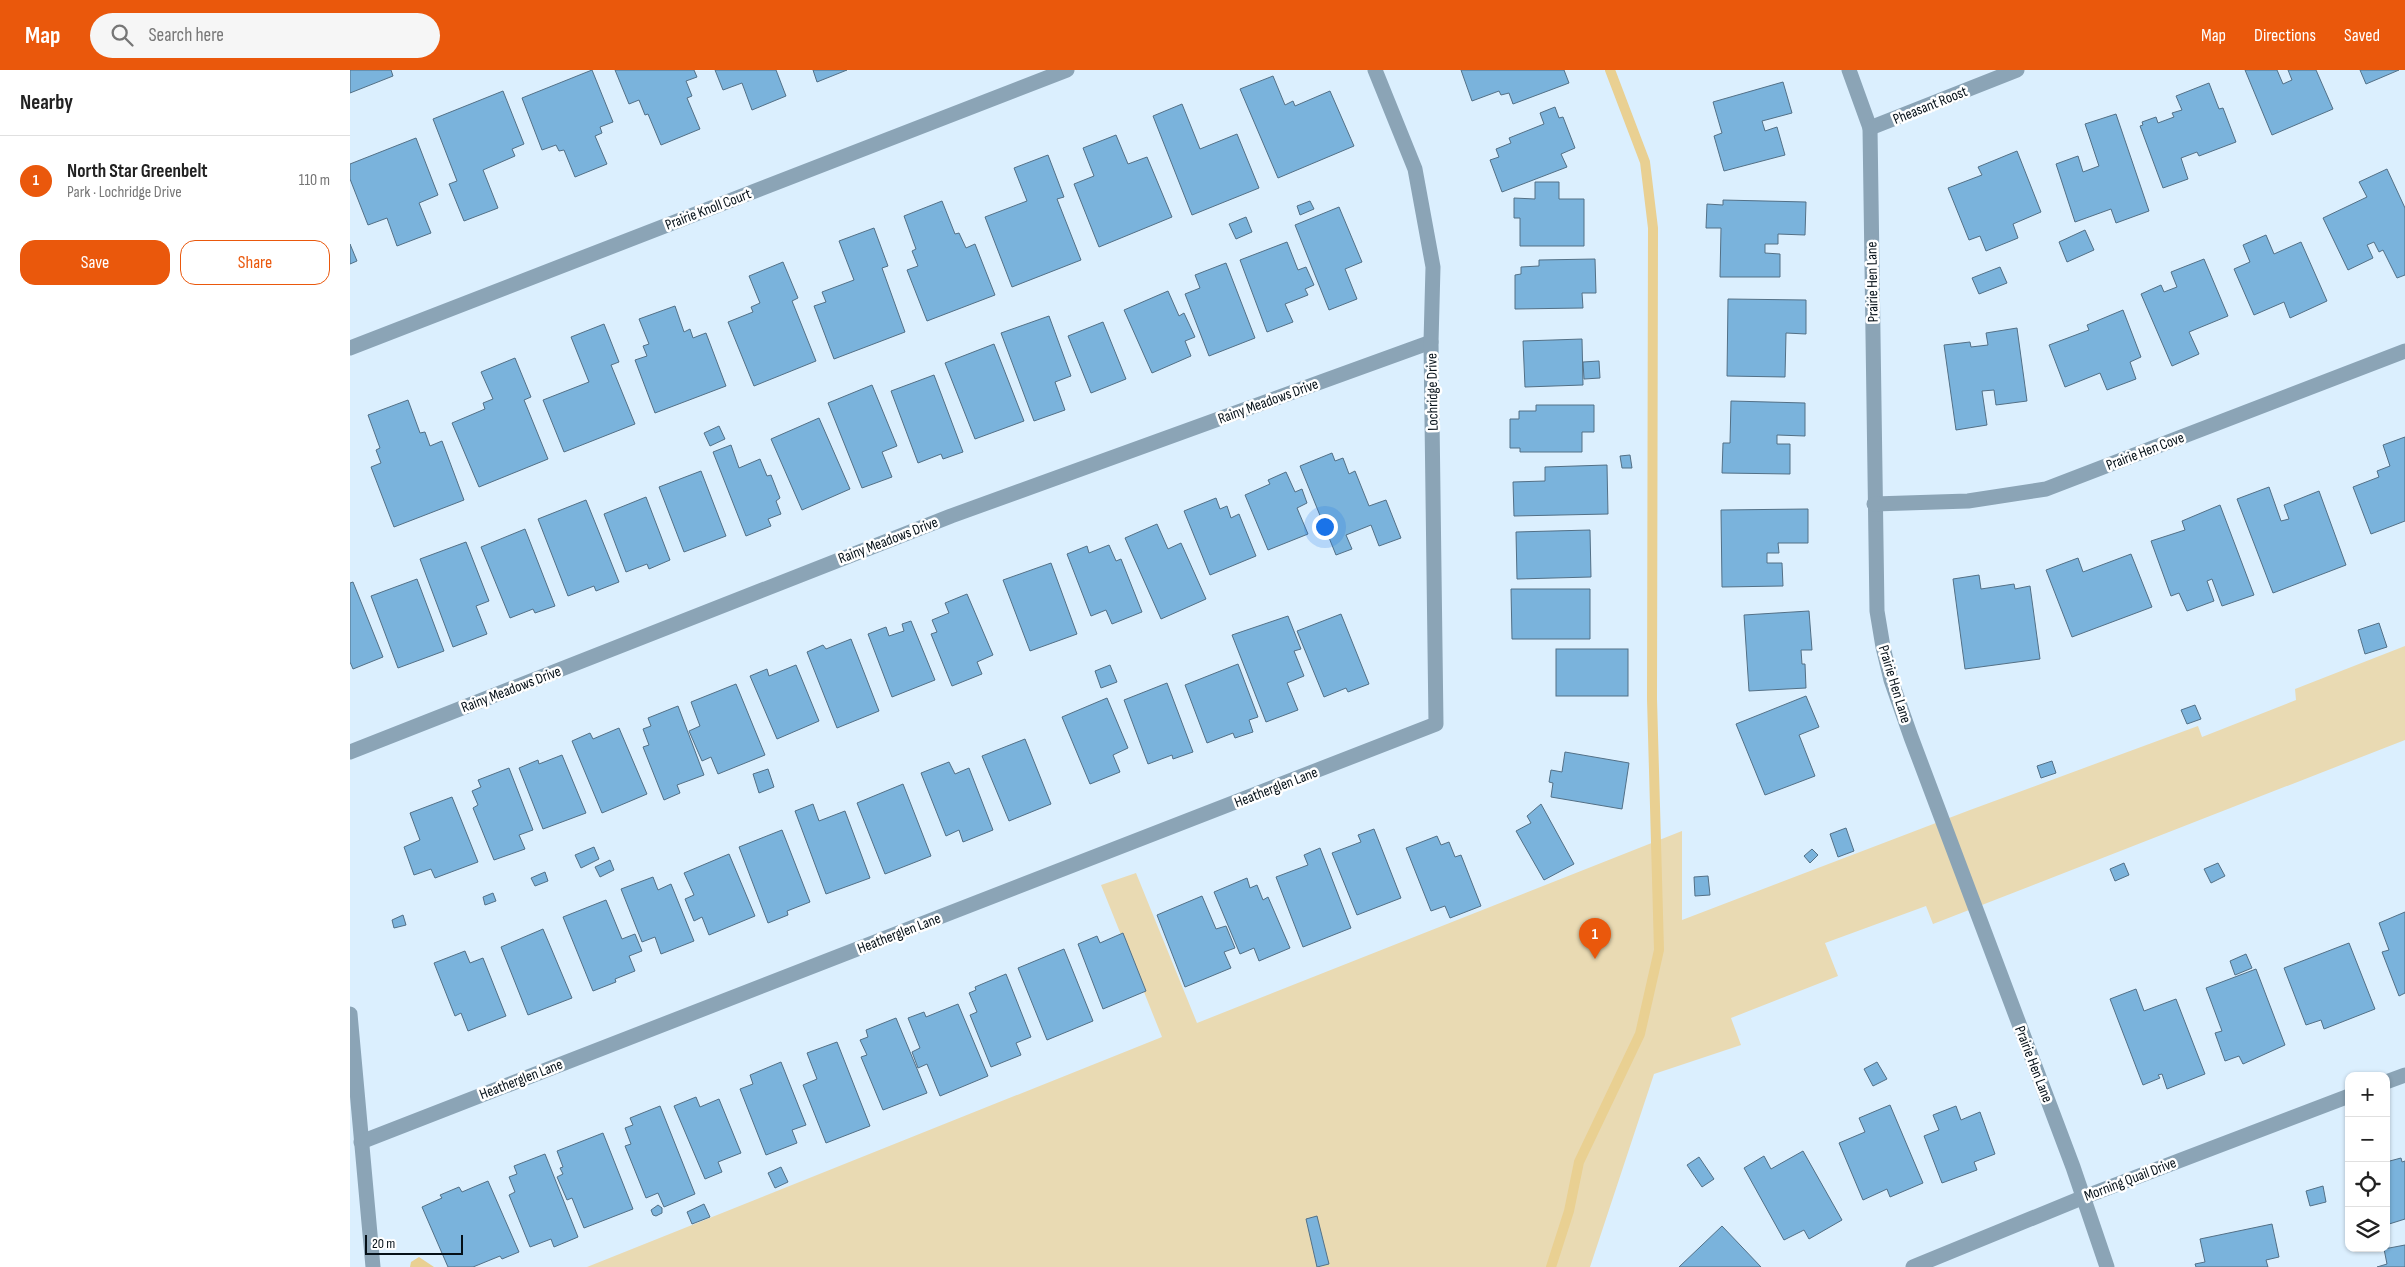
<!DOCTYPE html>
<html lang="en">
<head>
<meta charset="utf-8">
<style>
	:root { --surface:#fff; --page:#f6f6f6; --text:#222; --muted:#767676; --line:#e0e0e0; --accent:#ea580c }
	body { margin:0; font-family:"Sofia Sans Condensed",sans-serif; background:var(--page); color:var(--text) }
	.controls { position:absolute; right:15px; bottom:15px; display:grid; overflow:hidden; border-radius:10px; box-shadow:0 1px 4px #0004 }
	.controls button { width:45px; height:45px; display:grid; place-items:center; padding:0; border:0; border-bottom:1px solid var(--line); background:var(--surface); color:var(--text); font:25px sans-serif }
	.scale { position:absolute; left:15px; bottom:12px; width:98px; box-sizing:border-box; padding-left:5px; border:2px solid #051018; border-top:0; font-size:14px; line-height:18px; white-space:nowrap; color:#051018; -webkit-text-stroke:4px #fff; paint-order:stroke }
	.you { position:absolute; left:974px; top:456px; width:18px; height:18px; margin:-12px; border:4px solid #fff; border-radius:50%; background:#1a73e8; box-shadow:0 0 0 8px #1a73e833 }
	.badge { display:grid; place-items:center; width:32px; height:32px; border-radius:50%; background:var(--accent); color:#fff; font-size:16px; font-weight:700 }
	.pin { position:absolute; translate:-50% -41px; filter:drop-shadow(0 1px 2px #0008) }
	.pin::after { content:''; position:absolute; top:26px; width:18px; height:15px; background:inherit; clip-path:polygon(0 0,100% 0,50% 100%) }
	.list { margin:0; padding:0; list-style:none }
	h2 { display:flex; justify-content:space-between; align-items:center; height:65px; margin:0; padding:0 20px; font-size:21px }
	h2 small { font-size:16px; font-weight:400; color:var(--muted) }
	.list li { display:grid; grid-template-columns:32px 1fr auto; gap:15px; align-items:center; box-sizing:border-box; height:90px; padding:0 20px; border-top:1px solid var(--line) }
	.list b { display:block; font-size:19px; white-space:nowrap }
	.list p { margin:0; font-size:16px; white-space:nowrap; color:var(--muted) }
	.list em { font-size:16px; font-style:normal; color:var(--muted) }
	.actions { display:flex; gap:10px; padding:15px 20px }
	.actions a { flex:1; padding:11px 0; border:1px solid var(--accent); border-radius:15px; text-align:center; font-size:18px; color:var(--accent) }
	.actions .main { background:var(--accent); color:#fff }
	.icon { flex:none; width:28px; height:28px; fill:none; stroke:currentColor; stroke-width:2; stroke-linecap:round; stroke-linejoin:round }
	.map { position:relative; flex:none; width:2055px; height:1197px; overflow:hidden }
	header { display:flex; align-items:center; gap:30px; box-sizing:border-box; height:70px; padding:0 25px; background:var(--accent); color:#fff }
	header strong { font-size:24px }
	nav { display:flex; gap:28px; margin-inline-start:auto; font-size:18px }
	.search { width:350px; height:45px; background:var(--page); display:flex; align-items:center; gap:12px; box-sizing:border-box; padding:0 18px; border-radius:28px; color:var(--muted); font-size:19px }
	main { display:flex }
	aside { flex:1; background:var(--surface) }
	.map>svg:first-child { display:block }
	.green { fill:#e9dab3 }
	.water { fill:#e9d092 }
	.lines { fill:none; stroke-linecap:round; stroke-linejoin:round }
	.stream { stroke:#e9d092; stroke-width:10 }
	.building { fill:#7ab3dc; stroke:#537086 }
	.minor { stroke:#8ba4b6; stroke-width:15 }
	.labels { text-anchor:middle; stroke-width:5; stroke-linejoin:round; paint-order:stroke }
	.street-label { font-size:15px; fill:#051018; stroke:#fff }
</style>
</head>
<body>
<header>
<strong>Map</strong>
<div class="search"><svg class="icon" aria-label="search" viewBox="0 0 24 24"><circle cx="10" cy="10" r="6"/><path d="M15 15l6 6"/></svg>Search here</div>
<nav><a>Map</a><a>Directions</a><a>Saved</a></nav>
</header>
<main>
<aside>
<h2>Nearby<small></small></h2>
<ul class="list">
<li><span class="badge">1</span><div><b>North Star Greenbelt</b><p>Park · Lochridge Drive</p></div><em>110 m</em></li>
</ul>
<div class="actions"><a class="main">Save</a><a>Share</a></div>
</aside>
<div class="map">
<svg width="2055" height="1197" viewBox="0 0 2055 1197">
	<rect width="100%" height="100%" fill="#dbeffe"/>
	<polygon class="green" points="2055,576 2055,670 1583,854 1576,836 1475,873 1488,906 1381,948 1391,975 1304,1004 1240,1197 237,1197 812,967 751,815 786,803 847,953 1332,761 1332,850 1620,740 1848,656 1852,667 1946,630 1945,619"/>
	<polygon class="water" points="69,1187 84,1197 60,1197 61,1192"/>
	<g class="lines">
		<polyline class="stream" points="1201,1197 1219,1141 1229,1092 1290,964 1309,880 1302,629 1303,158 1295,92 1260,0"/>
	</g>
	<g class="building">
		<polygon points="0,0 41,0 43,6 0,23"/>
		<polygon points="242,0 263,52 250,57 252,63 245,66 257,94 225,107 214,80 209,81 206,75 192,80 172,28"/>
		<polygon points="265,0 344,0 347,7 336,11 342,26 337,28 350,59 311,75 298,44 295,45 289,30 279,34"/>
		<polygon points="365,0 426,0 436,26 402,40 392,13 373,20"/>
		<polygon points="463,0 497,0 467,12"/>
		<polygon points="1111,0 1214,0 1219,13 1163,34 1159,23 1151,25 1149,21 1122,31"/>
		<polygon points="1895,0 1927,0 1933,14 1942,10 1938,0 1966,0 1983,39 1922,65"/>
		<polygon points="2010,0 2049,0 2016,14"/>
		<polygon points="923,6 935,35 943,31 945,36 980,21 1004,76 928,108 890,19"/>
		<polygon points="1433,12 1442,43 1412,51 1415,61 1427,57 1435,85 1374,101 1364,66 1372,63 1363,32"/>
		<polygon points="1859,13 1869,39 1873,38 1886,72 1849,86 1847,82 1831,88 1838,109 1813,118 1790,56 1793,55 1792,52 1806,47 1808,53 1824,47 1822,43 1832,40 1826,26"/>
		<polygon points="153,21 174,74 162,79 165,86 133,100 148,138 114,151 99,114 107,111 83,49"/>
		<polygon points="832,34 850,79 887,64 909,118 842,145 803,46"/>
		<polygon points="1205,37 1209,48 1213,47 1225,78 1211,84 1217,97 1152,122 1140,90 1149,87 1146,79 1161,73 1159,68 1194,54 1190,43"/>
		<polygon points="1766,44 1799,141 1766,153 1761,139 1725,152 1706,94 1728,86 1733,102 1749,96 1735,54"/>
		<polygon points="766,65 778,94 797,87 822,147 749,177 724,114 744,106 733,78"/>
		<polygon points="66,68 88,125 69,133 81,163 47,176 37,148 18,155 0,109 0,94"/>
		<polygon points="1667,81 1691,142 1663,154 1668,168 1636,181 1630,166 1619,170 1598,118 1632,105 1628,97"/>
		<polygon points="698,85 714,127 707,129 731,190 662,217 635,147 677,131 664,98"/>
		<polygon points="2037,99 2055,138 2055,205 2047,208 2033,180 2029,182 2024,172 2017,175 2023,188 1998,200 1973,148 2017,127 2009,112"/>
		<polygon points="1185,112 1209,112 1209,129 1234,129 1234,176 1170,176 1170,148 1164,148 1164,128 1185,129"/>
		<polygon points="1373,130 1456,132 1455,165 1428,164 1428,174 1415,174 1415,183 1430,184 1430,207 1370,207 1371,158 1356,158 1357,134 1373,135"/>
		<polygon points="592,131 605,164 609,163 616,178 625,174 645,225 577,251 557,200 568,196 562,181 566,179 554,146"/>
		<polygon points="960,131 964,139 950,145 947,136"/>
		<polygon points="989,137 1012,192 995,199 1007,229 979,240 945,155"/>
		<polygon points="896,147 902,162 886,169 879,154"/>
		<polygon points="524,158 538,196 532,198 555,262 484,289 464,236 476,232 472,222 504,210 489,171"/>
		<polygon points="1735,160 1744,180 1717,192 1709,172"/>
		<polygon points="1916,165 1924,184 1951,172 1977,231 1940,248 1934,232 1904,245 1884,199 1900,192 1893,175"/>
		<polygon points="937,172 948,200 956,197 964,215 955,219 958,225 935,234 943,252 917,262 890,190"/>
		<polygon points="0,174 7,191 0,194"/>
		<polygon points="1245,189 1246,223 1232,223 1233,238 1165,239 1165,205 1171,204 1171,197 1189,196 1189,190"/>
		<polygon points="1854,189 1878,246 1839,262 1849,284 1822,296 1791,224 1811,215 1814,222 1827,217 1821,202"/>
		<polygon points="433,192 448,228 442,231 466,291 404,316 378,252 403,242 401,237 410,233 399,206"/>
		<polygon points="876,193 905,268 859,286 835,224 850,218 845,205"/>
		<polygon points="1650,197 1657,213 1629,224 1622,208"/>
		<polygon points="818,221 829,246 834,243 845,267 835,271 841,286 802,303 774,240"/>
		<polygon points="1378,229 1456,230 1456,264 1436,263 1435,307 1377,306"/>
		<polygon points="325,236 334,262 340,259 343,268 356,263 376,316 305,343 285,290 297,286 293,276 299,274 289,249"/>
		<polygon points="1773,240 1791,287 1780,292 1786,309 1757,320 1750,303 1715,317 1699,275 1739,260 1737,255"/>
		<polygon points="699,246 721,306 705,312 715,340 684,351 651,263"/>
		<polygon points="753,252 776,309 741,323 718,266"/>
		<polygon points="254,254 269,292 261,295 285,354 214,382 193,330 239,312 221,267"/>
		<polygon points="1667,258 1677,331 1646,335 1644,320 1632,321 1637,355 1606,360 1594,275 1620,272 1621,277 1638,275 1636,263"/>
		<polygon points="1232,269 1233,315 1175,317 1173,271"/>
		<polygon points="644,274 674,351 625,369 595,293"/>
		<polygon points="165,288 181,327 174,330 198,389 129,417 102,353 135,339 133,333 143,329 131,302"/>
		<polygon points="1249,291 1250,308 1234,309 1233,292"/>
		<polygon points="584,305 613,382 593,389 591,384 568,393 541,321"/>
		<polygon points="522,315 547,376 532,382 542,407 512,418 478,333"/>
		<polygon points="58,330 70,363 75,362 80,376 92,371 114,430 44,457 21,397 31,393 26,380 30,378 18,345"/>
		<polygon points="1381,331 1455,333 1455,366 1427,365 1427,374 1440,374 1440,404 1372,403 1373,373 1380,373"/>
		<polygon points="1186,335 1244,335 1244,362 1232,362 1232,382 1170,382 1170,378 1160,378 1160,349 1169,349 1169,341 1186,341"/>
		<polygon points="469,348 500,419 452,440 421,369"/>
		<polygon points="369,356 375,369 360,376 354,363"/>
		<polygon points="2055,367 2055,451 2021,464 2003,417 2029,407 2027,401 2040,396 2033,375"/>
		<polygon points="381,375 389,398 410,389 417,406 421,405 430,428 426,431 431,444 418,449 421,456 396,466 363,382"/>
		<polygon points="982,383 985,391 993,388 999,404 1005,401 1019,436 1036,430 1051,468 1029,476 1021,455 996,465 1002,479 986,485 950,396"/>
		<polygon points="1280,385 1282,398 1272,398 1270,386"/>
		<polygon points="1257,395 1258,444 1164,446 1163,412 1195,411 1195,397"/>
		<polygon points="351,401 376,466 334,482 309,417"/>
		<polygon points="936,402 945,422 952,419 957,433 947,438 958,464 918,480 895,425 920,414 918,410"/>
		<polygon points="1919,417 1931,451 1939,449 1934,435 1969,421 1996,495 1923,523 1887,429"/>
		<polygon points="296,427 320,490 299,499 297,494 276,502 254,444"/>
		<polygon points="866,428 870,439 877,436 881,448 889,444 906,486 860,505 834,441"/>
		<polygon points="236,430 269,512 246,521 244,516 218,526 188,449"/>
		<polygon points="1870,435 1904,525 1872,536 1862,509 1857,511 1864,531 1837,541 1829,523 1821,526 1801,471 1835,460 1832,451"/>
		<polygon points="1458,439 1458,473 1428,473 1429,483 1417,483 1417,493 1432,493 1433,516 1372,517 1371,440"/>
		<polygon points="807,454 818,479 831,473 856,529 811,549 775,468"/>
		<polygon points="175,459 205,536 185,543 183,539 160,548 131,477"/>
		<polygon points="1240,460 1241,507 1167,509 1166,462"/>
		<polygon points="116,472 139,531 126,536 137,564 103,577 70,489"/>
		<polygon points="759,475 766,491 771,489 792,542 762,554 756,540 741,546 717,484 737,476 739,483"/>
		<polygon points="1781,484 1802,537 1722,567 1696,500 1728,488 1733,502"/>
		<polygon points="701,493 727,564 680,581 653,510"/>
		<polygon points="1629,505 1631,519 1664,514 1665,519 1680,516 1690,589 1615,599 1603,509"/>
		<polygon points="67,509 94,581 48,598 21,526"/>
		<polygon points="3,512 33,587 3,599 0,592 0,513"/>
		<polygon points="1161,519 1240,519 1240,569 1162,569"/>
		<polygon points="617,524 643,585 627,592 632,604 602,616 581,564 587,562 582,550 599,543 595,533"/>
		<polygon points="1459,541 1462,580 1451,580 1452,594 1455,594 1456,618 1399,621 1394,545"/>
		<polygon points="991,544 1019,614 998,622 996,618 974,627 947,561"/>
		<polygon points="938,546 951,579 944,581 954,606 937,613 948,640 916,652 882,565"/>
		<polygon points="561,551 585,610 542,627 518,564 536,557 539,566 554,561 552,554"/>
		<polygon points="2029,553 2037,577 2015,584 2008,560"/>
		<polygon points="501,569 529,641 487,658 457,582 473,575 476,579"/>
		<rect x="1206" y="579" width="72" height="47"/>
		<polygon points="888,594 908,647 899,650 903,662 885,668 883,663 857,673 835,615"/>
		<polygon points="446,595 469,651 427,669 400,606 417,599 419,606"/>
		<polygon points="760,595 767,612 751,618 745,601"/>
		<polygon points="817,613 843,682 823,689 822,685 798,694 774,630"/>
		<polygon points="386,614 415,685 368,704 361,687 352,691 339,661 350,656 341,632"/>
		<polygon points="1456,626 1469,657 1449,665 1465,706 1415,725 1386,654"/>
		<polygon points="757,628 778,678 763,685 770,702 740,714 712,647"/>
		<polygon points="1845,635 1851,649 1837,654 1831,640"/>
		<polygon points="328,636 354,705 327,715 330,723 314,730 293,677 299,675 293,659 301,656 298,648"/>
		<polygon points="269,658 297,724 252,743 222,671 240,663 243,669"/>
		<polygon points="675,669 701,734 659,751 632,686"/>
		<polygon points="1215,682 1279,693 1272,739 1201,727 1203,713 1199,712 1201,700 1212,702"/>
		<polygon points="212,685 236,743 193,759 169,698 188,690 189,694"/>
		<polygon points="1702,691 1706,703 1691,708 1687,696"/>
		<polygon points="599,692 605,704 619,698 643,760 613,772 609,760 596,766 571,703"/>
		<polygon points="159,698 183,760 169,765 175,779 144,790 123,738 128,735 122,721 131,717 128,710"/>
		<polygon points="418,699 424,717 409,723 403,704"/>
		<polygon points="553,714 581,786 535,804 507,733"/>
		<polygon points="102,727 128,792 85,808 81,799 64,805 54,777 70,770 60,743"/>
		<polygon points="463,734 469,751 495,741 520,808 476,824 445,741"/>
		<polygon points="1191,734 1224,794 1194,810 1166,761 1181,753 1177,746"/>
		<polygon points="1496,758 1504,781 1488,787 1480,764"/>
		<polygon points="1024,759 1051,828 1007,845 982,783 1011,772 1008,765"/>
		<polygon points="432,760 460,832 437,841 438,845 418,853 389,777"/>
		<polygon points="1087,766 1091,775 1099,772 1105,787 1111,785 1131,836 1100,848 1095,836 1081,841 1056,778"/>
		<polygon points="244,777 249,789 231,798 225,785"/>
		<polygon points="970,778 1001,858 953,877 926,807 958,795 954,785"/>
		<polygon points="1462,779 1468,785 1460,793 1454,786"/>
		<polygon points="379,784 405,846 359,865 352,847 344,851 335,829 344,825 334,803"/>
		<polygon points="260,790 264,800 250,807 245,797"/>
		<polygon points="1774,793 1779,805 1765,811 1760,799"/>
		<polygon points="1868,793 1875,806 1861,813 1854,799"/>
		<polygon points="195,802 198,811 185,816 181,808"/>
		<polygon points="1358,806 1360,825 1345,826 1344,807"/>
		<polygon points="303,807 308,820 321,814 344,871 311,884 305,867 292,872 271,819"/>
		<polygon points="897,808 900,818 907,815 913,830 918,827 940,878 909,891 904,878 890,884 864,822"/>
		<polygon points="143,823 146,831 135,835 133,827"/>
		<polygon points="852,826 866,859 876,856 885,878 874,882 881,898 835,917 807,845"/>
		<polygon points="256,830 272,869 285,864 292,881 279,886 285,901 265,909 266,912 243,921 213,847"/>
		<polygon points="2055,842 2055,923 2049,926 2032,882 2039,880 2029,853"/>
		<polygon points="53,845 56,855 44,858 42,850"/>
		<polygon points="193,859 222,928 178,945 151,877"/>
		<polygon points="773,863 796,921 753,939 728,874 747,866 750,873"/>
		<polygon points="1999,873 2025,939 1974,959 1971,950 1956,955 1934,898"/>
		<polygon points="714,879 743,951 697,970 668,898"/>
		<polygon points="115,881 120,893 133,888 156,946 118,961 111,943 105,946 84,893"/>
		<polygon points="1896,884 1902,898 1885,905 1880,891"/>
		<polygon points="1906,899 1935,975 1893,994 1889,986 1875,991 1865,963 1872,961 1856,918"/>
		<polygon points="656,904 681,967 666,973 671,985 641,997 620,945 627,942 619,923 626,920 625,917"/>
		<polygon points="1786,919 1794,941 1826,929 1855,1004 1817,1019 1812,1004 1808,1005 1810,1008 1793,1015 1760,929"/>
		<polygon points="608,934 638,1006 590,1026 577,994 568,998 562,982 570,978 558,948 574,942 576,947"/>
		<polygon points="546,948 577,1023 533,1040 511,987 517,985 510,970 518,967 516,960"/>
		<polygon points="487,972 520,1056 476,1073 453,1015 467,1009 457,983"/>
		<polygon points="431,992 456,1055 442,1060 447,1073 416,1085 390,1019 403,1014 400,1005"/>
		<polygon points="1527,992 1537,1009 1523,1016 1514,999"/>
		<polygon points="346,1027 350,1037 369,1029 391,1083 368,1092 372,1102 355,1109 324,1036"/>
		<polygon points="1540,1035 1573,1113 1540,1127 1537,1119 1513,1130 1489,1073 1515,1062 1509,1048"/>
		<polygon points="310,1036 345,1124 314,1137 308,1123 296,1128 275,1076 281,1074 275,1058 283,1055 280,1048"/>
		<polygon points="1606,1036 1611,1050 1630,1042 1645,1084 1624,1092 1627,1100 1592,1113 1574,1066 1589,1060 1583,1045"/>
		<polygon points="253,1063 283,1139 234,1158 222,1128 217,1130 207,1107 213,1104 210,1098 213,1097 207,1081"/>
		<polygon points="1453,1081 1492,1150 1459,1169 1454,1160 1434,1170 1394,1098 1414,1086 1421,1099"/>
		<polygon points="195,1084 228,1167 204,1177 201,1169 180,1177 159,1125 165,1122 159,1107 167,1104 164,1096"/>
		<polygon points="1349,1087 1364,1109 1352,1117 1337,1095"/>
		<polygon points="2051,1088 2052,1092 2055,1091 2055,1149 2036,1155 2036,1092"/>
		<polygon points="431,1097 438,1112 425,1118 418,1103"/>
		<polygon points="138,1111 169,1182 152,1189 150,1186 123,1197 98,1197 72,1137 92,1128 90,1125 109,1117 112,1122"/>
		<polygon points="1973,1116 1976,1132 1960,1136 1956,1121"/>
		<polygon points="354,1134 360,1147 342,1154 337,1142"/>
		<polygon points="308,1135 312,1138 312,1143 306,1146 303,1145 301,1140"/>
		<polygon points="967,1146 979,1194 967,1197 956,1149"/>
		<polygon points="1922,1154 1929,1187 1916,1190 1918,1197 1846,1197 1845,1194 1855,1192 1850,1169"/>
		<polygon points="1372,1156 1411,1197 1329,1197"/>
		<polygon points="2055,1175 2055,1197 2027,1197 2037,1194 2034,1179"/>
	</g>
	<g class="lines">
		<g class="minor">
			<polyline points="1499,0 1520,58 1527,541 1533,577 1541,610 1561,667 1723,1097 1757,1197"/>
			<polyline points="1520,58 1667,0"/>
			<polyline points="0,278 717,0"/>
			<polyline points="1524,434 1618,431 1696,419 2055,281"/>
			<polyline points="0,682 601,446 1081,272"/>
			<polyline points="0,944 23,1197"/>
			<polyline points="2036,1012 2055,1005"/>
			<polyline points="11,1072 1086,654 1081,272 1083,197 1065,99 1025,0"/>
			<polyline points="1563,1197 1734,1127 1999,1026"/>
		</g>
	</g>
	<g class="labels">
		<g class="street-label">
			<text transform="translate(1580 35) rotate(-22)" y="5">Pheasant Roost</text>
			<text transform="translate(358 139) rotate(-21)" y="5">Prairie Knoll Court</text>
			<text transform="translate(1522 212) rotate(-91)" y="5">Prairie Hen Lane</text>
			<text transform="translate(1082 322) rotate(-91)" y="5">Lochridge Drive</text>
			<text transform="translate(918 331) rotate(-20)" y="5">Rainy Meadows Drive</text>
			<text transform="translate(1795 381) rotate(-21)" y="5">Prairie Hen Cove</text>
			<text transform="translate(538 470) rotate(-21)" y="5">Rainy Meadows Drive</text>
			<text transform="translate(1545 614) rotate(73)" y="5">Prairie Hen Lane</text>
			<text transform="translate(161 619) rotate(-21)" y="5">Rainy Meadows Drive</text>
			<text transform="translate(926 717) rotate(-21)" y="5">Heatherglen Lane</text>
			<text transform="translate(549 863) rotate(-21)" y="5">Heatherglen Lane</text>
			<text transform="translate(1684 994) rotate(69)" y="5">Prairie Hen Lane</text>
			<text transform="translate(171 1009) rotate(-21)" y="5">Heatherglen Lane</text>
			<text transform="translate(1780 1109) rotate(-21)" y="5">Morning Quail Drive</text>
		</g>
	</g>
</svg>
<div class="controls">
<button>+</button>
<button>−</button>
<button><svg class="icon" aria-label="locate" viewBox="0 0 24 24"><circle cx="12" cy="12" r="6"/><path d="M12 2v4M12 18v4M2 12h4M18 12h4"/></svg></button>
<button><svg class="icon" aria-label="layers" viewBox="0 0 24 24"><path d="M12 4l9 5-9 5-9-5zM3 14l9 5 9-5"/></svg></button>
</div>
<div class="scale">20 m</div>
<div class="you"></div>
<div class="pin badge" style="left:1245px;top:889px">1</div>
</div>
</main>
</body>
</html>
